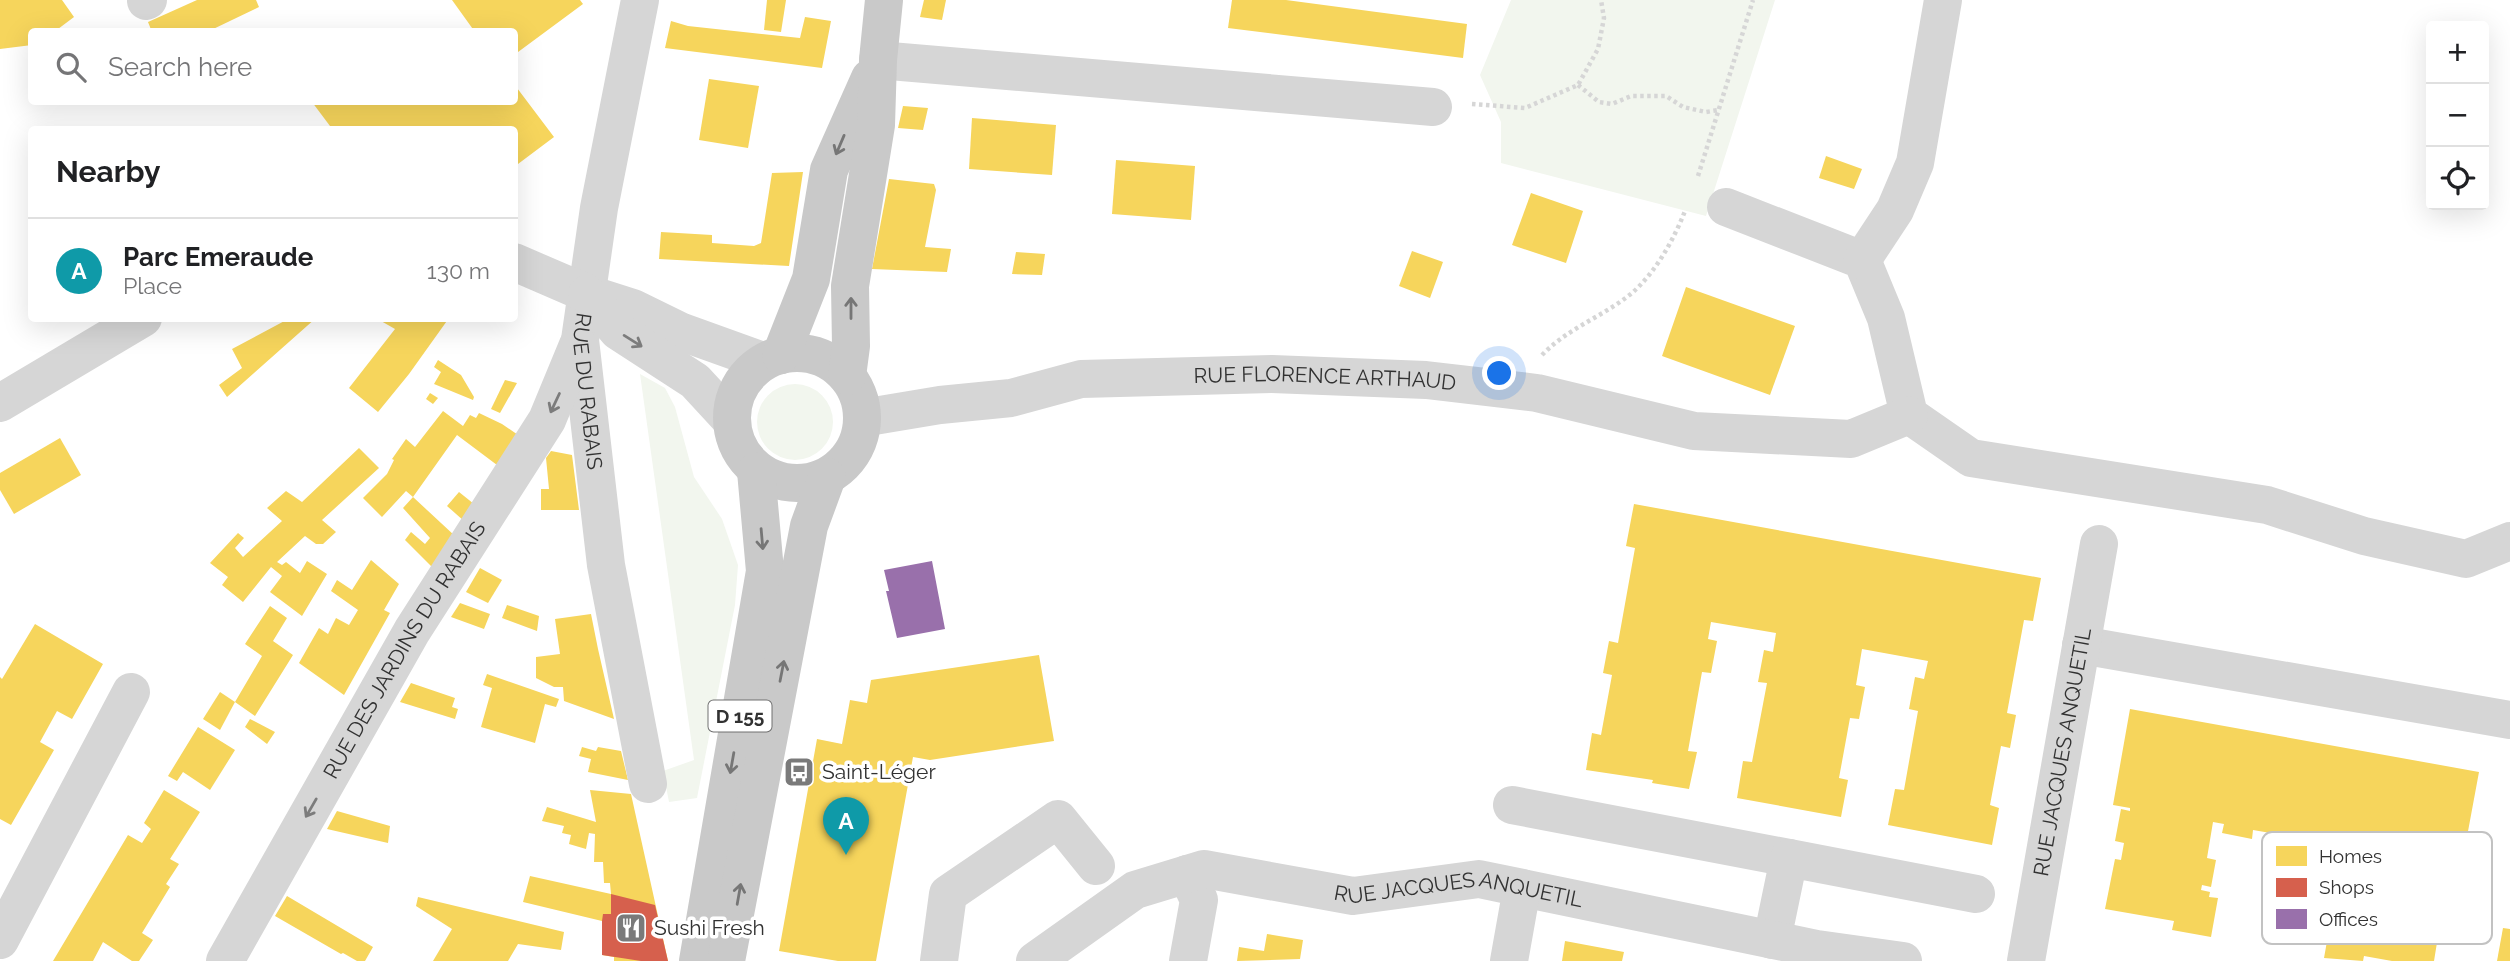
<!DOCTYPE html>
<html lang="en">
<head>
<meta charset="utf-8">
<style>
	:root { --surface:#fff; --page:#f2f2f2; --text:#202124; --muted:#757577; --line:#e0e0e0; --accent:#7a7a7a }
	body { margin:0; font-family:Raleway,sans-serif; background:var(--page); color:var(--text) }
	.controls { position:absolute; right:21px; top:21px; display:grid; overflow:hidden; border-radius:7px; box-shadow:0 7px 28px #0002 }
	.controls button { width:63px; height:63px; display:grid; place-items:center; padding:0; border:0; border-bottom:2px solid var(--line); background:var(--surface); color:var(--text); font:35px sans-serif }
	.you { position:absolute; left:1500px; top:374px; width:24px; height:24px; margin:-18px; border:5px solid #fff; border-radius:50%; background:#1a73e8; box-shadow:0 0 0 10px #1a73e833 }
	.badge { display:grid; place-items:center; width:46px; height:46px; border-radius:50%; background:var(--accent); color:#fff; font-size:23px; font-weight:700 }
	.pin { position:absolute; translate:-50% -58px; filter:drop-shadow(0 2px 4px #0008) }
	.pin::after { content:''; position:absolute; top:37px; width:24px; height:21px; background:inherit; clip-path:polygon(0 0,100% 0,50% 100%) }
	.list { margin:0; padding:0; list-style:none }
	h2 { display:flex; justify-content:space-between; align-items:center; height:91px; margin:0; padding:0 28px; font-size:30px }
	h2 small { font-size:23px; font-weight:400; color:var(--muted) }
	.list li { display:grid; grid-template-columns:46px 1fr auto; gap:21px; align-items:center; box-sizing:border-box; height:105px; padding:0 28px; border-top:2px solid var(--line) }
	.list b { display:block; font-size:26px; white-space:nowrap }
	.list p { margin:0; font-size:23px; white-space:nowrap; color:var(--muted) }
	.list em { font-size:23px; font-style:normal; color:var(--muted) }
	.icon { flex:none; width:38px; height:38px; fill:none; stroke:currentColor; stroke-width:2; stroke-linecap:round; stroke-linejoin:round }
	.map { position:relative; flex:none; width:2510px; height:961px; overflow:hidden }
	.search { position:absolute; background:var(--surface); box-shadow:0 7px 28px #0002; left:28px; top:28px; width:490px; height:77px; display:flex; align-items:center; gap:18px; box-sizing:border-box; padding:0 24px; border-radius:7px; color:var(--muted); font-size:26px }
	.panel { position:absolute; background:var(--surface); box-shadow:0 7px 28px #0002; left:28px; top:126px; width:490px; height:196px; border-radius:7px }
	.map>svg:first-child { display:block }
	.green { fill:#f2f6ee }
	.homes { fill:#f6d55c }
	.shops { fill:#d6604d }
	.offices { fill:#9970ab }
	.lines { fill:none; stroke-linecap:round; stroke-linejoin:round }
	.path { stroke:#d6d6d6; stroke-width:4.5; stroke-dasharray:3.5 3.5; stroke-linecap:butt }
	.minor { stroke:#d6d6d6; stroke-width:38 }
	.major { stroke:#c9c9c9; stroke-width:38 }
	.oneway { stroke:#767676 }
	.oneway2 { stroke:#7c7c7c }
	.labels { text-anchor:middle; stroke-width:7; stroke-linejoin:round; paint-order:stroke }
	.shield { fill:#fff; stroke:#707070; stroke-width:2 }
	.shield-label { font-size:19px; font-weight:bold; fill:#323232 }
	.street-label { font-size:21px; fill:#323232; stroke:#fff }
	.poi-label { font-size:21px; fill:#323232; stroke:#fff; text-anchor:start }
	.key { fill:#fff; stroke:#c2c2c2; stroke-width:2 }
	.key-label { font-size:19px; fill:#323232 }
</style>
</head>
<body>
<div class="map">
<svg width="2510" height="961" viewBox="0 0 2510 961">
	<rect width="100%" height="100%" fill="#fff"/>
	<g class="green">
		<polygon points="1511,0 1775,0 1706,216 1501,163 1501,122 1480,75"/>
		<polygon points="640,374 665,388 675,407 694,477 722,519 738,565 735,605 697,798 669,802 663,771 694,760"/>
		<circle cx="795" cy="422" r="38"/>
	</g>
	<g class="homes">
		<polygon points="0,0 62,0 74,17 54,32 32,32 32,45 0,49"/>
		<polygon points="197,0 256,0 259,7 207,32 152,32 148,22"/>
		<polygon points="452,0 580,0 583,4 514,55 514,32 475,32"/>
		<polygon points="767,0 786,0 781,32 764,30"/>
		<polygon points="924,0 946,0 942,20 920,17"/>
		<polygon points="1232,0 1286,0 1467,24 1463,58 1228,28"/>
		<polygon points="805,17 831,21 822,68 665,48 671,21 688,26 800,38"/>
		<polygon points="709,79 759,86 748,148 699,140"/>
		<polygon points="514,84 554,137 514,167 514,130 333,130 312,102 514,102"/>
		<polygon points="903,106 928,108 923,130 898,128"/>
		<polygon points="972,118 1056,125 1052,175 969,169"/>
		<polygon points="1826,156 1862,169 1854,189 1819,178"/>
		<polygon points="1116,160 1195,166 1191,220 1112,214"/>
		<polygon points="803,172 789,266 659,259 661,232 712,235 712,243 754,246 761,243 772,173"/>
		<polygon points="889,179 934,184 936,190 925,247 951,249 947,272 872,269"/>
		<polygon points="1531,193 1583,211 1566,263 1512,245"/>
		<polygon points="1412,251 1443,262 1430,298 1399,286"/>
		<polygon points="1016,252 1045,254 1042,275 1012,274"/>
		<polygon points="1686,287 1795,326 1770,395 1662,356"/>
		<polygon points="290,318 316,318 227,397 219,385 242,368 232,349"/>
		<polygon points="384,318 449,318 409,374 378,412 349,388 395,329 381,321"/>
		<polygon points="438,360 461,375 474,397 473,400 434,384 441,372 434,367"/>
		<polygon points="505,380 517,383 500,413 491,409"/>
		<polygon points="430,393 438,398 433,404 426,399"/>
		<polygon points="443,411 463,426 470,415 476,418 479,413 502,424 521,437 497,465 457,435 413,497 406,491 382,517 363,498 387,474 394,460 392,459 406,439 415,447"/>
		<polygon points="60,438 81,475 14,514 0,490 0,473"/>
		<polygon points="359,448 379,468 322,520 336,532 323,544 316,544 305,536 277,562 282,565 286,562 300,573 307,561 327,574 302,616 270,592 282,576 271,567 243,602 222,585 228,577 210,563 238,533 244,538 235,548 243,557 282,521 267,508 286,491 302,502"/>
		<polygon points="551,451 572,455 579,510 541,510 541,489 549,489 546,458"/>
		<polygon points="459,492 474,504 464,521 447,506"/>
		<polygon points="413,497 455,536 435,570 405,540 411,532 425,544 430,538 403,508"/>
		<polygon points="1634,504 2041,578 2033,621 2024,620 2007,713 2016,715 2010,748 2001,746 1990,805 1999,808 1992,845 1888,825 1895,789 1904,790 1918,711 1909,709 1915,677 1924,679 1928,661 1862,649 1856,685 1865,687 1859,719 1850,718 1839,778 1848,780 1841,817 1737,798 1743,761 1752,762 1767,683 1758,682 1764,650 1773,652 1776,633 1711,622 1708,639 1717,641 1711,673 1702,672 1688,751 1697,752 1689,789 1652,783 1653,780 1586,770 1592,733 1601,735 1612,675 1603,673 1609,641 1618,643 1635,548 1626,546"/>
		<polygon points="371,560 399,584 384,610 390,613 344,695 299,663 319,628 328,634 336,618 349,625 358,610 331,591 337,580 352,590"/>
		<polygon points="480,568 502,580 488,603 466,592"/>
		<polygon points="460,603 490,614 484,629 451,617"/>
		<polygon points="507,605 539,616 537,631 502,618"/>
		<polygon points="270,606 287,618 273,641 293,655 255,716 235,702 262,656 245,644"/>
		<polygon points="591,614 598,649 614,719 564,701 563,687 554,687 536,678 536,657 560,654 555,619"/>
		<polygon points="35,624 103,664 72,719 57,711 40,742 54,750 11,825 0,819 0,677 2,679"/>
		<polygon points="1039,655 1054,741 930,760 913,757 876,961 838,961 779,951 817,739 842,744 850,700 867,703 871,680"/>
		<polygon points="487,674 559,699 556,707 545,704 535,743 481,727 492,688 483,685"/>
		<polygon points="411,683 455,698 452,707 458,709 455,719 400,702"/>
		<polygon points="220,692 235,702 220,730 203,719"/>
		<polygon points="2130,709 2479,772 2461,869 2444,865 2444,868 2453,869 2447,901 2438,900 2435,917 2441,918 2434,961 2392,961 2364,956 2363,961 2324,958 2331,919 2339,921 2340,915 2349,917 2350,913 2341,911 2346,884 2355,885 2362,850 2351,848 2350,856 2320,851 2322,842 2253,830 2252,839 2222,833 2224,824 2213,822 2207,858 2216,860 2211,887 2202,885 2201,890 2210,892 2209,897 2218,898 2211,937 2172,930 2174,921 2105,909 2115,859 2121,860 2124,843 2115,841 2121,809 2130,811 2130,808 2113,805"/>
		<polygon points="250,719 275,732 267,744 245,727"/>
		<polygon points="198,727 235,750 210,790 183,772 177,781 168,776"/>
		<polygon points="582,747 596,751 598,747 621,751 628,780 588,772 591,759 579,756"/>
		<polygon points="164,790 200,812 170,859 179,864 166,884 170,887 142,933 153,940 139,961 132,961 103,942 93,961 53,961 128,835 142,843 151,829 144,823"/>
		<polygon points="590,790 631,794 668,961 614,961 614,957 602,955 602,921 523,902 530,876 611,894 610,883 604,883 603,862 594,862 595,834 589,833 586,849 569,844 571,835 562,833 564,826 542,821 547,807 596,822"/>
		<polygon points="337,811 390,826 388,843 327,829"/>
		<polygon points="287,896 373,947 365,961 357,961 343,953 341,954 275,916"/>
		<polygon points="418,897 564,932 561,950 518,944 508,961 433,961 452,929 416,906"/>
		<polygon points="2503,928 2510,929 2510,961 2497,961"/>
		<polygon points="1267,934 1303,940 1300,959 1237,961 1239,947 1264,951"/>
		<polygon points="1565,941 1624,952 1622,961 1562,961"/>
	</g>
	<polygon class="shops" points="611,894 655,905 668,961 641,961 602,955 602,921 603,914 611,914"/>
	<polygon class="offices" points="932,561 945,629 897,638 886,591 889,591 884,570"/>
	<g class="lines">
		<g class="path">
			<polyline points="1578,85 1599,102 1612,104 1631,96 1666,96 1683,107 1706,112 1718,110"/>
			<polyline points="1472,104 1525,108 1578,85 1598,49 1604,18 1601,0"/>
			<polyline points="1698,176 1753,0"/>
			<path d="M1542,355C1568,328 1604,316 1632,293C1656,272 1674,239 1685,211"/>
		</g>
		<g class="minor">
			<path id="s1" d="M640,0L599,208L580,340L606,565L648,784"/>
			<polyline points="146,1 148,0"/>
			<polyline points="878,60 1433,107"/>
			<polyline points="1726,207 1862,260 1886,318 1909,415 1971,458 2267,505 2364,536 2466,559 2510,541"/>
			<polyline points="1862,260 1895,210 1915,163 1943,0"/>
			<polyline points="514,262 586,293 633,308 682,332 763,361"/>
			<polyline points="587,294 618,331 695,381 731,420"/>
			<polyline points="0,403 143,318"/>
			<path id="s2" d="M862,418L940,405L1011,398L1081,379L1272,374L1426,380L1537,393L1694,431L1851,439L1909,415"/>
			<polyline points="2081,645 2510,720"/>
			<polyline points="1512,805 1789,858"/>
			<polyline points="1187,874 1199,900 1188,961"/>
			<polyline points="0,940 131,692"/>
			<polyline points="1772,940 1789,858 1976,894"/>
			<path id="s3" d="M225,961L412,631L547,420L578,345"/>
			<polyline points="939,961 948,894 1058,819 1096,866"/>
			<path id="s4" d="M1035,961L1135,890L1204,869L1353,896L1479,879L1817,949L1903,961"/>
			<polyline points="1509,961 1522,888"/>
			<path id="s5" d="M2026,961L2099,544"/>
		</g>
		<g class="major">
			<circle cx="797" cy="418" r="65"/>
			<polyline points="781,355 811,279 829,170 870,78"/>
			<polyline points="847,376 851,346 850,286 876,125 878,60 884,0"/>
			<polyline points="698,961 765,571 756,471"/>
			<polyline points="726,961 809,526 827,477"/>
		</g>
	</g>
	<defs><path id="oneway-shaft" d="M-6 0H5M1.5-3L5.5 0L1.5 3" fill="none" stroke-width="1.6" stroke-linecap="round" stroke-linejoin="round" transform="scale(1.75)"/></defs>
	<g class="oneway">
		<use href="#oneway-shaft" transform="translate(840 145) rotate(113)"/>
		<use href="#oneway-shaft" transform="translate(851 308) rotate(-90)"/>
		<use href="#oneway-shaft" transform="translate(762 539) rotate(85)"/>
		<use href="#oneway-shaft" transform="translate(782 671) rotate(-79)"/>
		<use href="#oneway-shaft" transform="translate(732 763) rotate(100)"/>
		<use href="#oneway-shaft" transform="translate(739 894) rotate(-80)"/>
	</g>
	<g class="oneway2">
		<use href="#oneway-shaft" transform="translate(633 341) rotate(32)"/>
		<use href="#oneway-shaft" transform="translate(555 403) rotate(115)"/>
		<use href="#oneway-shaft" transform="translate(311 808) rotate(120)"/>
	</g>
	<defs>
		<g id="bus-square" transform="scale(1.575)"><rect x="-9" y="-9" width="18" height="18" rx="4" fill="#7a7a7a" stroke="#fff"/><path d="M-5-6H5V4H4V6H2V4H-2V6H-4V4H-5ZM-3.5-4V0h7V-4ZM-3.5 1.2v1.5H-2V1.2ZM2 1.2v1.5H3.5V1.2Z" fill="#fff"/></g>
		<g id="restaurant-square" transform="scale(1.575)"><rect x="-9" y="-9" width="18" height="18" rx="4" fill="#7a7a7a" stroke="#fff"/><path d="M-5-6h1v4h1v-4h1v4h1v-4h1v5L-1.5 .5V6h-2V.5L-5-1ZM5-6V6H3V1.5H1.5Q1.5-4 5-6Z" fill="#fff"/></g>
	</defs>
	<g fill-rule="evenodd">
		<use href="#bus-square" x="799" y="772"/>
		<use href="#restaurant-square" x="631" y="928"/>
	</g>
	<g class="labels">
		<rect class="shield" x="708.5" y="700.5" width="63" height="31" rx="5"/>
		<g class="shield-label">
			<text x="740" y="723">D 155</text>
		</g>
		<g class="street-label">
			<text dy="7" stroke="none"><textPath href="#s2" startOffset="467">RUE FLORENCE ARTHAUD</textPath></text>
			<text dy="7" stroke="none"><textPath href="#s1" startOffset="397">RUE DU RABAIS</textPath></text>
			<text dy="7" stroke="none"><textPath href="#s3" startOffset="359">RUE DES JARDINS DU RABAIS</textPath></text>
			<text dy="7" stroke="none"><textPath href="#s5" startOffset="212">RUE JACQUES ANQUETIL</textPath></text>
			<text dy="7" stroke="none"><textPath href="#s4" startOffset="453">RUE JACQUES ANQUETIL</textPath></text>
		</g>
		<g class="poi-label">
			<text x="822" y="779">Saint-Léger</text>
			<text x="654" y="935">Sushi Fresh</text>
		</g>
	</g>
	<rect x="2262" y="832" width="230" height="112" rx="10" class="key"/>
	<rect x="2276" y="846" width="31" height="20" fill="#f6d55c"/>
	<rect x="2276" y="878" width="31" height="19" fill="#d6604d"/>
	<rect x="2276" y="909" width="31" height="20" fill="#9970ab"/>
	<g class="key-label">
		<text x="2319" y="863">Homes</text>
		<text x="2319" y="894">Shops</text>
		<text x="2319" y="926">Offices</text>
	</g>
</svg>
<div class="controls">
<button>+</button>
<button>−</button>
<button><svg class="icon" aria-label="locate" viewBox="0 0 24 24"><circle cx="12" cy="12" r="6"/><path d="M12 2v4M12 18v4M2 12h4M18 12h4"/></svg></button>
</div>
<div class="you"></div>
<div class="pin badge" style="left:846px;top:855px;background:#0f9aa8">A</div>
<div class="search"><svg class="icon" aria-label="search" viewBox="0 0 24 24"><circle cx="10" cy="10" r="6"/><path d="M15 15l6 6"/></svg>Search here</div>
<section class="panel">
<h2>Nearby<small></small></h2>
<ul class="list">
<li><span class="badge" style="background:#0f9aa8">A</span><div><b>Parc Emeraude</b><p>Place</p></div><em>130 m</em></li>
</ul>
</section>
</div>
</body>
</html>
